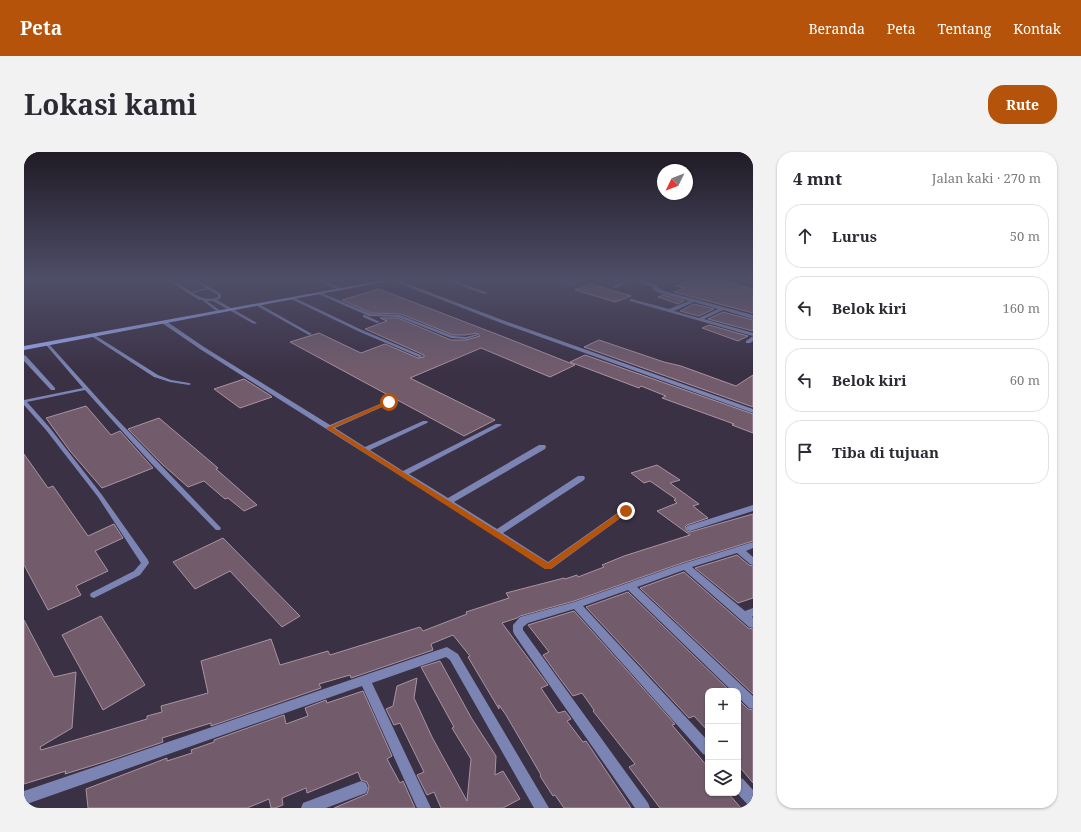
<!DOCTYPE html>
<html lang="id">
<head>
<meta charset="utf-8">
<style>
	:root { --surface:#fff; --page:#f2f2f3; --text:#2b2b33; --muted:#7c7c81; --line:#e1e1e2; --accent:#b45309 }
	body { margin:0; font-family:"Noto Serif",serif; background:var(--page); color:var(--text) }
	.controls { position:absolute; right:12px; bottom:12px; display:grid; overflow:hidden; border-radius:8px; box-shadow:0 1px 3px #0004 }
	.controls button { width:36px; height:36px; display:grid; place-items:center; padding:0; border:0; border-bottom:1px solid var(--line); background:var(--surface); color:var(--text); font:20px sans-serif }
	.compass { position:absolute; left:633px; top:12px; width:36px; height:36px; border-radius:50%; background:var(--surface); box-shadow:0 1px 3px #0004; rotate:227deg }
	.stop { position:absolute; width:12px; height:12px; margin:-9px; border:3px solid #b45309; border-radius:50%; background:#fff }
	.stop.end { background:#b45309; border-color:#fff; box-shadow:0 1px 4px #0008 }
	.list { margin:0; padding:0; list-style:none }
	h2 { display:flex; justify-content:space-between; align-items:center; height:52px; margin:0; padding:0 16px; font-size:17px }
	h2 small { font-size:13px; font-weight:400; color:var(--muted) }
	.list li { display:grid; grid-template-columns:26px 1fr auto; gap:12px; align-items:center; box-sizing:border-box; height:64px; margin:0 8px 8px; padding:0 8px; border:1px solid var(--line); border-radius:16px }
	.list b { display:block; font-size:15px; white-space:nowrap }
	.list em { font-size:13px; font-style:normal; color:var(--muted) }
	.icon { flex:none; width:22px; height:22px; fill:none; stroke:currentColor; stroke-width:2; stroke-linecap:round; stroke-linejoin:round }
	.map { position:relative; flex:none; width:729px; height:656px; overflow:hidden; border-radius:16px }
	header { display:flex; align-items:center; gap:24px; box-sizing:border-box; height:56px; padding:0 20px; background:var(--accent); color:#fff }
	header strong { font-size:19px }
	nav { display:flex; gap:22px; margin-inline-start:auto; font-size:14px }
	.intro { display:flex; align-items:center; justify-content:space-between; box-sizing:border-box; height:96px; padding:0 24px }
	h1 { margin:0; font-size:28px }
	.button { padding:10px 18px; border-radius:16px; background:var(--accent); color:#fff; font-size:14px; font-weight:700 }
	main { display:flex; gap:24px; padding:0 24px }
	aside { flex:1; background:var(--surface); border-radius:16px; box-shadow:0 1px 3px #0004 }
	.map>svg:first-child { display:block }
	.building { fill:#725c6c; stroke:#aa92a3 }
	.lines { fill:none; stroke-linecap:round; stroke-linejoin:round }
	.service { fill:#7b84b3; fill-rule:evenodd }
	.minor { fill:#7b84b3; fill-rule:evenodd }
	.secondary { fill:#a2affb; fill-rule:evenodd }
	.route { fill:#b45309 }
</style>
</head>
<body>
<header>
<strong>Peta</strong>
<nav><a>Beranda</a><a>Peta</a><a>Tentang</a><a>Kontak</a></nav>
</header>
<div class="intro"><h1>Lokasi kami</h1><a class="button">Rute</a></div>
<main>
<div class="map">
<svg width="729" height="656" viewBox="0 0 729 656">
	<rect width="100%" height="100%" fill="#3b3145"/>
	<g class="building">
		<polygon points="669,128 694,128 729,137 729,161 650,140 661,136 652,134"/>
		<polygon points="567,132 607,144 591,150 551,138"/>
		<polygon points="355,137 475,183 551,213 526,225 457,196 386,226 471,268 440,284 266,190 295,181 337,201 361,192 394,206 400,205 400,203 341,177 363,169 356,166 374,166 427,188 442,188 456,184 453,181 442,183 429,183 377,162 347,161 318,148"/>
		<polygon points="639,143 660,149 654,152 634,145"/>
		<polygon points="670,152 690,157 675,164 656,159"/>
		<polygon points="699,160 729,168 729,179 684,167"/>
		<polygon points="685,173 724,184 714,189 678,176"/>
		<polygon points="575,188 640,210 657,214 712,234 729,223 729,255 560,195"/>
		<polygon points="561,203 729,262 729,281 708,273 710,272 638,246 642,244 617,234 615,236 546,210"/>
		<polygon points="220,227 247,244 248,245 216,256 190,237"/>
		<polygon points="62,254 87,283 96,279 129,316 78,336 46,299 22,266"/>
		<polygon points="135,266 194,316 192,317 233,353 220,359 204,346 201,347 180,329 164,335 138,312 104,277"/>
		<polygon points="0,302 24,336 29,334 64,384 90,372 99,386 71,399 84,419 52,434 57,443 24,458 0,413"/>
		<polygon points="633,313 656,328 646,331 675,352 669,354 684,366 663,373 661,375 663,379 666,380 729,362 729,389 658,411 550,449 496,464 493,466 478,471 524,533 517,536 534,561 541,559 547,567 543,569 559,590 562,589 607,656 540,656 531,643 529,644 516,624 517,623 482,563 475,553 475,557 444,505 446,504 429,483 407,492 409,498 327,526 326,523 295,532 297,536 187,574 187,571 138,586 139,590 83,609 41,622 42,619 0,632 0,468 30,525 52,520 48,576 16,595 17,598 123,567 123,564 138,560 137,554 184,541 177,509 247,487 256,513 304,499 306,503 396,475 399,479 443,462 442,460 485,446 482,441 540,426 541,427 553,423 554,425 580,415 578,413 600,404 666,383 633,359 653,351 650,348 652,347 626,329 620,331 607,321"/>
		<polygon points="199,386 276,464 258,475 206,419 171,437 149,410"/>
		<polygon points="713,403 725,413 729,414 729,446 714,451 671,416"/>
		<polygon points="660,420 724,476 729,477 729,542 616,436"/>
		<polygon points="604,440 706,539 684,539 684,579 670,564 665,566 562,455"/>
		<polygon points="550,459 651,572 648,573 684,615 684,641 704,641 717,656 636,656 605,615 611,612 569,559 570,558 558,541 549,544 537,528 519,503 525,500 504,473"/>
		<polygon points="77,464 121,533 79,558 38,483"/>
		<polygon points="416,509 448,567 472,604 471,623 479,619 496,647 479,656 417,656 410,640 403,643 393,623 400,620 376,571 370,573 362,557 369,554 373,534 393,526 390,546 408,585 443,649 447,607 428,576 430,575 397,515"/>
		<polygon points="339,539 368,604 363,607 376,631 379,629 391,656 310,656 343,642 345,635 343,630 337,628 334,620 283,641 282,636 258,646 259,653 251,656 247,656 245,647 223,656 64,656 62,637 143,606 143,609 168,601 167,598 190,590 190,588 260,563 262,572 284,564 281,556 302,548 303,551"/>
		<polygon points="714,547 724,557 729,558 729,631 714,613"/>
	</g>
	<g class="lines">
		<g class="service">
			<path d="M144,128H148L153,131L166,128H173L185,135H187V136L197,142V146L193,148L233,171L230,172L189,149H183L198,160L195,161L178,148H175ZM170,129L182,136L167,140L155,132ZM184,137L194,143V145C185,149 177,146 169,141Z"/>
			<polygon points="293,128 298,128 318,137 315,138"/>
			<polygon points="294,140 296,140 347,162 376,163 429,184 442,185 453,182 455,183 442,187 427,186 374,165 345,164 294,142"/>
			<polygon points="267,145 269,145 338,178 399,204 395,205 336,180 267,147"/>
			<polygon points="233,152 235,152 288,182 285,183 233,154"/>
			<polygon points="339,163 341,163 356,170 353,171 339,165"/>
			<polygon points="67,182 69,182 134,223 147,228 165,231 167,232 165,233 146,230 130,225 67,184"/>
			<polygon points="22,191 24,191 87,261 197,376 196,378 192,378 126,310 61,238 3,250 26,276 78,343 124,408 125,411 116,423 70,446 67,445 66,443 67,441 110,419 117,411 74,345 22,278 0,253 0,248 59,236 22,193"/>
		</g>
		<g class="minor">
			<polygon points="367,128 373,128 481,169 729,257 729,261 477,171"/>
			<polygon points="422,128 428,128 464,141 460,142"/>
			<polygon points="459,128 464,128 465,129 463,130"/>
			<polygon points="532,128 539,128 550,132 548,133"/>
			<polygon points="602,128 608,128 592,136 588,135"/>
			<path d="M609,128C616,128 626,129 632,133C635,136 636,137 640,139L729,163V167L699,158L680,167L729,181V189L726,191H722V189L729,184L606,149V147H608L645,157L665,149L636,141L631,139L627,134ZM670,150L694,157L675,166L650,159Z"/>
			<polygon points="138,169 142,169 180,195 306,273 363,249 367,249 367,251 311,276 341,295 399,269 403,269 404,270 403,271 346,298 379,319 472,272 476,272 478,273 476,274 385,322 424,346 515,293 521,293 522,295 521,297 430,350 473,377 554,324 560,324 561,326 560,328 479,381 524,410 599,357 602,356 606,359 527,417 521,417 470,383 176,197 138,171"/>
			<polygon points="0,203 2,204 31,236 31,238 27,238 0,209"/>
			<polygon points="729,353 729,359 666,379 663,378 662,376 663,374"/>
			<polygon points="729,390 729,396 722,399 729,405 729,413 726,412 713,401 668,415 721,459 729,456 729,464 728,465 729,466 729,476 725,475 660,418 613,435 729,544 729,557 725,556 714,545 714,539 708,539 604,438 559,454 684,589 684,604 679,602 550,457 504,471 499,475 499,478 624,651 626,656 611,656 490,482 489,479 489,473 496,465 550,450 658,412"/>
			<polygon points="423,495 434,502 525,656 510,656 426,508 422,505 348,531 407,656 393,656 338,534 0,653 0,639"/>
			<polygon points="714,625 719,627 729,638 729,655 724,653 713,641"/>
			<polygon points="337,629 342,631 344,636 342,641 302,656 277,656 279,651"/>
		</g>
		<polygon class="secondary" points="361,128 370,128 0,198 0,194"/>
	</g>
	<linearGradient id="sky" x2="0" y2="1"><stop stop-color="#201b26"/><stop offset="0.58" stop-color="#4f4e68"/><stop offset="1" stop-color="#4f4e68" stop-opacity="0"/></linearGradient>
	<rect width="729" height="220" fill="url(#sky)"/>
	<polygon class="route" points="365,248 367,249 367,251 309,276 524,411 600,357 605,357 606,359 526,417 521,417 302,276"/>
</svg>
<div class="controls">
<button>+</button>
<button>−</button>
<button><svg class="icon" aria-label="layers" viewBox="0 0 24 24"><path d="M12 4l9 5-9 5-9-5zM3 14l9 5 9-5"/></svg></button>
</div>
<svg class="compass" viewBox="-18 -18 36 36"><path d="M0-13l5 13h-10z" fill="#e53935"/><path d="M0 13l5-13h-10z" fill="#7c7c81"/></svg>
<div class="stop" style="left:365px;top:250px"></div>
<div class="stop end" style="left:602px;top:359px"></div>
</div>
<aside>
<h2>4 mnt<small>Jalan kaki · 270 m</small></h2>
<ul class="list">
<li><svg class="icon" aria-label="ahead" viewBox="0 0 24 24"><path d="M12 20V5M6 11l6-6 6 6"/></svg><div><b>Lurus</b></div><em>50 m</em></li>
<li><svg class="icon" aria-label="left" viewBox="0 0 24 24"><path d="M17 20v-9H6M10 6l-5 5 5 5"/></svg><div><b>Belok kiri</b></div><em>160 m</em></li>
<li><svg class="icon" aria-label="left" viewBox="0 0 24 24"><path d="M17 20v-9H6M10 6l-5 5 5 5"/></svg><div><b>Belok kiri</b></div><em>60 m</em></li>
<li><svg class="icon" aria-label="arrive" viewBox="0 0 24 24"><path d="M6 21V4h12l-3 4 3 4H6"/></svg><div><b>Tiba di tujuan</b></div></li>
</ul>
</aside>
</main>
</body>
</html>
